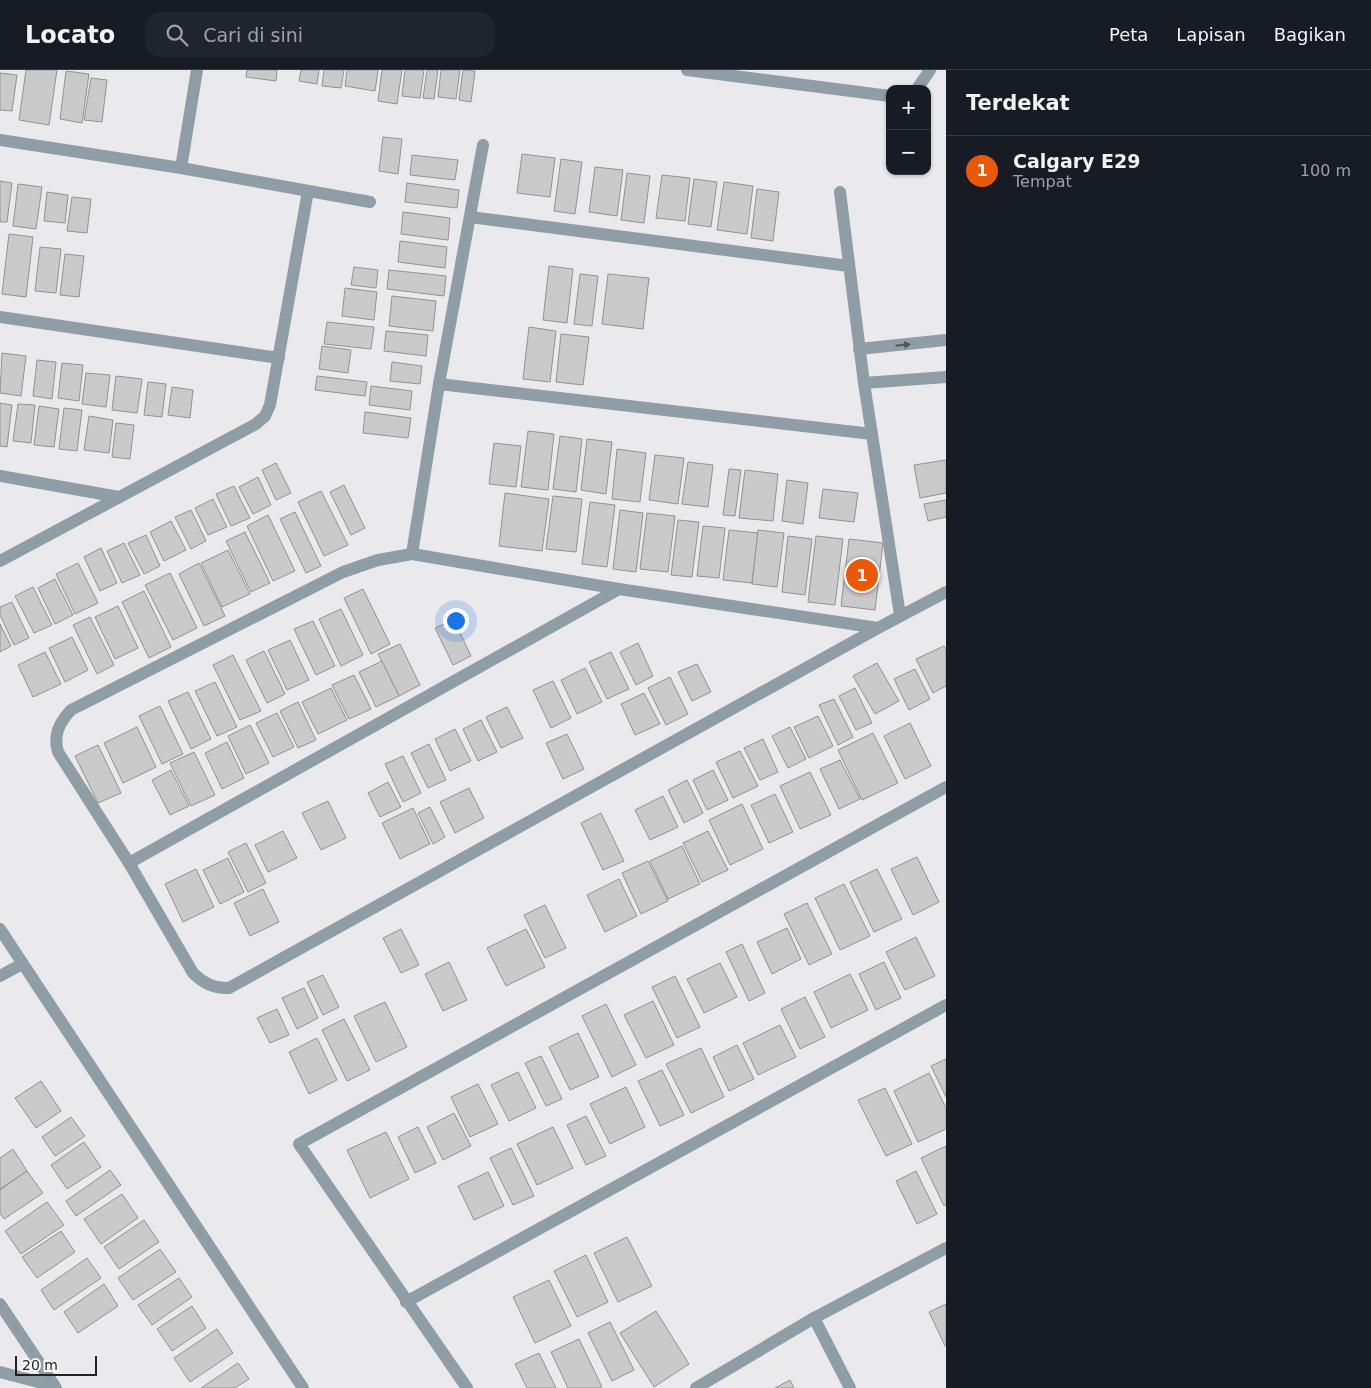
<!DOCTYPE html>
<html lang="id">
<head>
<meta charset="utf-8">
<style>
	:root { --surface:#171b24; --page:#20242c; --text:#f1f3f6; --muted:#9ea1a6; --line:#363941; --accent:#ea580c }
	body { margin:0; font-family:"DejaVu Sans",sans-serif; background:var(--page); color:var(--text) }
	.controls { position:absolute; right:15px; top:15px; display:grid; overflow:hidden; border-radius:10px; box-shadow:0 1px 4px #0004 }
	.controls button { width:45px; height:45px; display:grid; place-items:center; padding:0; border:0; border-bottom:1px solid var(--line); background:var(--surface); color:var(--text); font:25px sans-serif }
	.scale { position:absolute; left:15px; bottom:12px; width:82px; box-sizing:border-box; padding-left:5px; border:2px solid #232324; border-top:0; font-size:14px; line-height:18px; white-space:nowrap; color:#232324; -webkit-text-stroke:4px #f8f8f9; paint-order:stroke }
	.you { position:absolute; left:455px; top:550px; width:18px; height:18px; margin:-12px; border:4px solid #fff; border-radius:50%; background:#1a73e8; box-shadow:0 0 0 8px #1a73e833 }
	.badge { display:grid; place-items:center; width:32px; height:32px; border-radius:50%; background:var(--accent); color:#fff; font-size:16px; font-weight:700 }
	.pin { position:absolute; translate:-50% -50%; border:2px solid #fff; box-shadow:0 1px 5px #0006 }
	.list { margin:0; padding:0; list-style:none }
	h2 { display:flex; justify-content:space-between; align-items:center; height:65px; margin:0; padding:0 20px; font-size:21px }
	h2 small { font-size:16px; font-weight:400; color:var(--muted) }
	.list li { display:grid; grid-template-columns:32px 1fr auto; gap:15px; align-items:center; box-sizing:border-box; height:70px; padding:0 20px; border-top:1px solid var(--line) }
	.list b { display:block; font-size:19px; white-space:nowrap }
	.list p { margin:0; font-size:16px; white-space:nowrap; color:var(--muted) }
	.list em { font-size:16px; font-style:normal; color:var(--muted) }
	.icon { flex:none; width:28px; height:28px; fill:none; stroke:currentColor; stroke-width:2; stroke-linecap:round; stroke-linejoin:round }
	.map { position:relative; flex:none; width:946px; height:1318px; overflow:hidden }
	header { display:flex; align-items:center; gap:30px; box-sizing:border-box; height:70px; padding:0 25px; background:var(--surface); border-bottom:1px solid var(--line) }
	header strong { font-size:24px }
	nav { display:flex; gap:28px; margin-inline-start:auto; font-size:18px }
	.search { width:350px; height:45px; background:var(--page); display:flex; align-items:center; gap:12px; box-sizing:border-box; padding:0 18px; border-radius:15px; color:var(--muted); font-size:19px }
	main { display:flex }
	aside { flex:1; background:var(--surface) }
	.map>svg:first-child { display:block }
	.building { fill:#cbcaca; stroke:#939291 }
	.lines { fill:none; stroke-linecap:round; stroke-linejoin:round }
	.minor { stroke:#8e9da6; stroke-width:12 }
	.oneway { fill:#4e5458 }
</style>
</head>
<body>
<header>
<strong>Locato</strong>
<div class="search"><svg class="icon" aria-label="search" viewBox="0 0 24 24"><circle cx="10" cy="10" r="6"/><path d="M15 15l6 6"/></svg>Cari di sini</div>
<nav><a>Peta</a><a>Lapisan</a><a>Bagikan</a></nav>
</header>
<main>
<div class="map">
<svg width="946" height="1318" viewBox="0 0 946 1318">
	<rect width="100%" height="100%" fill="#eaeaec"/>
	<g class="building">
		<polygon points="26,0 57,0 49,55 19,50"/>
		<polygon points="247,0 277,0 276,11 246,7"/>
		<polygon points="301,0 319,0 317,14 299,11"/>
		<polygon points="324,0 344,0 341,18 322,16"/>
		<polygon points="347,0 378,0 375,21 345,16"/>
		<polygon points="382,0 402,0 397,34 378,31"/>
		<polygon points="405,0 424,0 420,28 402,26"/>
		<polygon points="427,0 438,0 434,29 423,28"/>
		<polygon points="441,0 460,0 456,29 438,27"/>
		<polygon points="463,0 475,1 471,32 459,30"/>
		<polygon points="66,1 89,4 82,53 60,49"/>
		<polygon points="0,3 17,5 12,41 0,40"/>
		<polygon points="91,8 107,10 102,52 84,50"/>
		<polygon points="383,67 402,69 398,104 379,101"/>
		<polygon points="522,84 555,88 550,127 517,123"/>
		<polygon points="412,85 458,90 455,110 410,105"/>
		<polygon points="561,89 582,92 575,144 554,141"/>
		<polygon points="595,97 623,100 617,146 589,142"/>
		<polygon points="627,103 650,106 644,153 621,150"/>
		<polygon points="662,105 690,108 685,151 656,148"/>
		<polygon points="694,109 717,112 711,157 688,154"/>
		<polygon points="0,111 12,113 7,152 0,152"/>
		<polygon points="724,112 753,116 747,164 717,160"/>
		<polygon points="407,113 459,120 457,138 405,132"/>
		<polygon points="18,114 42,117 36,159 13,156"/>
		<polygon points="757,119 779,122 773,171 751,168"/>
		<polygon points="47,122 68,125 65,153 44,151"/>
		<polygon points="72,127 91,129 87,163 67,161"/>
		<polygon points="403,142 450,148 448,170 401,164"/>
		<polygon points="9,164 33,167 26,227 2,224"/>
		<polygon points="400,171 447,177 445,198 398,192"/>
		<polygon points="40,177 61,179 56,223 35,221"/>
		<polygon points="65,184 84,186 79,227 60,225"/>
		<polygon points="549,196 573,199 567,253 543,250"/>
		<polygon points="354,197 378,200 376,218 351,215"/>
		<polygon points="389,200 446,206 444,226 387,219"/>
		<polygon points="580,204 598,206 592,256 574,254"/>
		<polygon points="608,204 649,208 643,259 602,254"/>
		<polygon points="345,218 377,222 374,250 342,246"/>
		<polygon points="392,226 436,231 433,261 389,256"/>
		<polygon points="327,252 374,257 371,279 324,274"/>
		<polygon points="529,257 556,261 550,312 523,309"/>
		<polygon points="386,261 428,265 426,286 384,281"/>
		<polygon points="561,264 589,267 583,315 556,312"/>
		<polygon points="322,276 351,280 348,303 319,299"/>
		<polygon points="2,283 26,286 21,326 0,323"/>
		<polygon points="37,290 56,292 52,329 33,326"/>
		<polygon points="392,292 422,296 420,314 390,311"/>
		<polygon points="62,293 83,295 79,331 58,328"/>
		<polygon points="86,303 110,305 106,337 82,334"/>
		<polygon points="116,306 142,309 137,343 112,340"/>
		<polygon points="317,306 367,312 365,326 315,320"/>
		<polygon points="148,312 166,314 162,347 144,345"/>
		<polygon points="371,316 412,321 410,340 369,335"/>
		<polygon points="172,317 193,320 190,348 168,345"/>
		<polygon points="0,333 12,335 7,377 0,376"/>
		<polygon points="18,334 35,335 31,373 13,371"/>
		<polygon points="39,336 59,339 54,377 34,375"/>
		<polygon points="64,338 82,340 77,381 59,379"/>
		<polygon points="365,342 411,348 408,368 363,363"/>
		<polygon points="89,346 113,350 109,383 84,380"/>
		<polygon points="116,353 134,355 130,389 112,387"/>
		<polygon points="528,361 554,364 548,420 521,417"/>
		<polygon points="560,366 582,369 576,422 553,419"/>
		<polygon points="587,369 612,372 606,424 581,420"/>
		<polygon points="494,373 521,376 516,417 489,414"/>
		<polygon points="617,379 646,383 640,432 612,429"/>
		<polygon points="655,385 684,388 678,434 649,430"/>
		<polygon points="946,390 946,423 920,428 914,395"/>
		<polygon points="688,392 713,395 708,437 682,434"/>
		<polygon points="276,393 291,423 276,430 262,400"/>
		<polygon points="729,399 741,400 735,446 723,445"/>
		<polygon points="745,400 778,404 773,451 739,448"/>
		<polygon points="258,407 271,435 253,444 239,417"/>
		<polygon points="787,410 808,413 803,454 782,451"/>
		<polygon points="344,415 365,458 351,465 330,422"/>
		<polygon points="234,416 250,448 231,456 216,424"/>
		<polygon points="823,419 858,423 854,452 819,448"/>
		<polygon points="321,421 348,475 324,486 298,432"/>
		<polygon points="505,423 549,429 542,481 499,476"/>
		<polygon points="553,426 582,429 576,482 546,479"/>
		<polygon points="213,429 227,457 208,465 195,438"/>
		<polygon points="946,430 946,447 928,451 924,434"/>
		<polygon points="590,432 615,435 607,497 582,494"/>
		<polygon points="191,440 206,471 191,479 175,447"/>
		<polygon points="620,440 643,443 636,502 613,499"/>
		<polygon points="295,442 321,496 306,503 280,449"/>
		<polygon points="647,443 675,446 668,502 640,499"/>
		<polygon points="268,445 295,501 273,511 247,456"/>
		<polygon points="678,450 699,452 692,507 671,505"/>
		<polygon points="171,451 186,480 164,491 150,462"/>
		<polygon points="703,456 725,458 719,508 697,506"/>
		<polygon points="729,460 758,463 752,513 723,510"/>
		<polygon points="758,460 784,463 777,517 752,514"/>
		<polygon points="245,462 270,513 251,522 226,471"/>
		<polygon points="146,465 160,496 144,504 128,473"/>
		<polygon points="788,466 812,469 805,525 782,522"/>
		<polygon points="816,466 843,469 835,535 808,532"/>
		<polygon points="849,469 883,473 875,540 841,536"/>
		<polygon points="124,473 140,505 122,513 107,481"/>
		<polygon points="101,478 117,513 100,521 84,487"/>
		<polygon points="228,480 250,524 222,537 201,493"/>
		<polygon points="78,493 98,533 75,544 56,504"/>
		<polygon points="199,493 225,546 204,556 179,504"/>
		<polygon points="170,503 197,558 173,570 145,515"/>
		<polygon points="55,509 73,545 55,554 38,518"/>
		<polygon points="33,517 52,555 34,563 15,526"/>
		<polygon points="363,519 390,574 371,584 344,528"/>
		<polygon points="144,521 171,577 149,588 122,532"/>
		<polygon points="12,532 29,568 14,575 0,545 0,537"/>
		<polygon points="118,536 138,578 115,589 95,547"/>
		<polygon points="341,539 363,585 341,596 319,549"/>
		<polygon points="90,547 114,595 97,604 73,555"/>
		<polygon points="454,550 471,586 453,595 435,558"/>
		<polygon points="313,551 335,596 316,605 294,559"/>
		<polygon points="0,554 11,576 0,582"/>
		<polygon points="72,567 88,600 65,612 49,578"/>
		<polygon points="290,570 309,610 287,620 268,580"/>
		<polygon points="638,573 653,606 636,615 620,582"/>
		<polygon points="400,574 420,615 399,626 378,584"/>
		<polygon points="944,576 946,579 946,616 933,623 916,589"/>
		<polygon points="264,581 285,624 267,633 246,590"/>
		<polygon points="45,582 61,614 33,627 18,595"/>
		<polygon points="611,582 629,619 607,629 589,592"/>
		<polygon points="233,585 261,641 240,650 213,595"/>
		<polygon points="382,591 399,626 376,637 359,602"/>
		<polygon points="877,593 899,631 875,644 853,606"/>
		<polygon points="697,594 711,622 692,631 678,602"/>
		<polygon points="585,598 602,632 577,644 561,610"/>
		<polygon points="915,599 930,629 909,640 894,609"/>
		<polygon points="354,605 371,639 349,649 332,615"/>
		<polygon points="670,607 688,644 666,655 648,618"/>
		<polygon points="553,611 571,648 551,658 533,620"/>
		<polygon points="215,612 237,657 217,666 195,621"/>
		<polygon points="331,618 347,650 318,664 302,632"/>
		<polygon points="855,618 872,653 856,660 839,626"/>
		<polygon points="188,622 211,669 191,679 168,631"/>
		<polygon points="644,623 660,654 635,665 621,634"/>
		<polygon points="834,629 853,667 838,675 819,635"/>
		<polygon points="298,632 316,670 298,678 280,641"/>
		<polygon points="160,636 183,684 162,694 139,646"/>
		<polygon points="507,637 523,668 501,678 486,647"/>
		<polygon points="277,643 294,677 273,687 256,653"/>
		<polygon points="818,646 833,676 809,688 794,657"/>
		<polygon points="481,650 497,682 478,691 463,659"/>
		<polygon points="910,653 931,696 905,709 884,666"/>
		<polygon points="250,655 269,693 246,704 228,666"/>
		<polygon points="137,657 156,697 123,713 104,673"/>
		<polygon points="790,657 806,689 788,698 772,666"/>
		<polygon points="455,659 471,691 450,701 435,669"/>
		<polygon points="873,663 898,713 862,730 838,680"/>
		<polygon points="567,664 584,699 563,709 546,673"/>
		<polygon points="763,669 778,702 760,710 744,678"/>
		<polygon points="227,672 244,708 222,719 205,683"/>
		<polygon points="429,674 446,710 428,718 411,683"/>
		<polygon points="98,675 121,723 98,733 75,686"/>
		<polygon points="740,681 758,716 733,728 716,692"/>
		<polygon points="194,682 215,725 191,736 170,693"/>
		<polygon points="403,686 421,723 403,732 385,694"/>
		<polygon points="840,690 860,729 839,739 820,699"/>
		<polygon points="171,700 189,736 170,745 152,710"/>
		<polygon points="713,700 728,730 707,740 693,710"/>
		<polygon points="810,702 831,745 800,759 780,716"/>
		<polygon points="687,710 703,743 684,753 668,720"/>
		<polygon points="388,712 401,737 380,747 368,723"/>
		<polygon points="469,718 484,748 455,763 440,732"/>
		<polygon points="775,724 793,762 769,773 751,735"/>
		<polygon points="663,726 678,757 650,770 635,740"/>
		<polygon points="328,731 346,768 321,780 302,743"/>
		<polygon points="742,734 763,779 730,795 709,750"/>
		<polygon points="430,737 445,767 433,774 418,743"/>
		<polygon points="413,738 430,774 400,789 382,753"/>
		<polygon points="601,743 624,791 603,800 581,753"/>
		<polygon points="283,761 297,788 268,802 255,775"/>
		<polygon points="708,761 728,800 702,812 683,773"/>
		<polygon points="246,773 266,813 248,822 228,782"/>
		<polygon points="682,776 700,814 668,829 650,791"/>
		<polygon points="917,787 939,832 913,845 891,799"/>
		<polygon points="228,788 244,822 220,834 203,800"/>
		<polygon points="648,791 668,831 641,844 622,803"/>
		<polygon points="196,799 214,837 183,852 165,814"/>
		<polygon points="877,799 902,849 874,862 850,812"/>
		<polygon points="619,809 637,846 605,862 587,825"/>
		<polygon points="844,814 870,866 840,880 815,828"/>
		<polygon points="263,819 279,852 250,866 234,833"/>
		<polygon points="807,833 832,884 809,895 784,844"/>
		<polygon points="545,835 566,878 545,888 524,845"/>
		<polygon points="787,858 801,889 772,904 757,872"/>
		<polygon points="401,859 419,895 401,903 383,868"/>
		<polygon points="526,859 545,897 506,916 487,878"/>
		<polygon points="916,867 935,906 905,920 886,882"/>
		<polygon points="742,874 765,923 749,931 726,882"/>
		<polygon points="449,892 467,930 443,941 425,904"/>
		<polygon points="884,892 901,928 876,940 859,904"/>
		<polygon points="720,893 737,927 704,943 687,909"/>
		<polygon points="850,904 868,940 831,958 814,922"/>
		<polygon points="323,905 339,937 323,945 307,912"/>
		<polygon points="675,906 700,957 677,968 652,917"/>
		<polygon points="304,918 318,948 297,959 282,928"/>
		<polygon points="805,927 825,967 800,979 781,939"/>
		<polygon points="653,931 674,975 646,988 624,945"/>
		<polygon points="385,932 407,977 376,992 354,946"/>
		<polygon points="606,934 636,995 612,1007 582,946"/>
		<polygon points="277,939 289,965 270,973 257,948"/>
		<polygon points="344,949 370,1000 347,1011 322,960"/>
		<polygon points="780,955 796,987 758,1005 743,973"/>
		<polygon points="578,963 599,1007 570,1020 549,977"/>
		<polygon points="317,968 337,1010 309,1024 289,982"/>
		<polygon points="737,975 754,1009 729,1021 713,987"/>
		<polygon points="701,978 724,1027 691,1043 666,994"/>
		<polygon points="541,986 562,1029 546,1036 525,993"/>
		<polygon points="946,989 946,1027 931,996"/>
		<polygon points="662,1000 684,1045 660,1056 638,1011"/>
		<polygon points="518,1002 536,1038 509,1051 491,1015"/>
		<polygon points="929,1003 946,1038 946,1059 918,1072 894,1021"/>
		<polygon points="41,1011 61,1041 36,1058 15,1028"/>
		<polygon points="478,1014 498,1054 470,1067 451,1027"/>
		<polygon points="626,1017 645,1057 610,1074 590,1034"/>
		<polygon points="885,1018 912,1074 886,1086 858,1030"/>
		<polygon points="454,1043 471,1076 443,1090 427,1057"/>
		<polygon points="586,1046 606,1086 586,1095 567,1055"/>
		<polygon points="71,1047 85,1066 55,1086 42,1067"/>
		<polygon points="418,1057 436,1093 415,1103 398,1067"/>
		<polygon points="553,1057 573,1098 537,1115 517,1074"/>
		<polygon points="386,1062 409,1109 370,1128 347,1080"/>
		<polygon points="84,1072 101,1097 67,1119 51,1095"/>
		<polygon points="946,1076 946,1135 944,1136 921,1088"/>
		<polygon points="511,1078 534,1126 513,1135 490,1088"/>
		<polygon points="13,1079 27,1101 0,1119 0,1088"/>
		<polygon points="110,1100 121,1115 76,1146 66,1131"/>
		<polygon points="27,1101 43,1123 4,1149 0,1143 0,1120"/>
		<polygon points="916,1101 937,1144 917,1154 896,1111"/>
		<polygon points="488,1102 504,1136 474,1150 458,1116"/>
		<polygon points="122,1124 138,1148 101,1174 84,1149"/>
		<polygon points="47,1132 64,1155 21,1184 5,1161"/>
		<polygon points="144,1150 159,1172 119,1199 104,1177"/>
		<polygon points="61,1161 75,1182 37,1208 22,1187"/>
		<polygon points="627,1167 652,1216 618,1232 594,1183"/>
		<polygon points="160,1179 176,1202 133,1230 118,1208"/>
		<polygon points="586,1185 608,1232 577,1247 554,1201"/>
		<polygon points="87,1188 101,1208 54,1240 41,1220"/>
		<polygon points="179,1208 192,1227 152,1255 138,1235"/>
		<polygon points="549,1210 571,1256 535,1273 513,1227"/>
		<polygon points="104,1214 118,1236 78,1263 64,1242"/>
		<polygon points="946,1234 946,1276 945,1276 929,1242"/>
		<polygon points="192,1236 206,1258 172,1281 157,1259"/>
		<polygon points="656,1241 689,1294 654,1317 620,1263"/>
		<polygon points="610,1252 634,1300 612,1311 588,1263"/>
		<polygon points="217,1259 233,1283 190,1312 174,1288"/>
		<polygon points="579,1269 602,1317 599,1318 568,1318 551,1282"/>
		<polygon points="539,1283 556,1318 527,1318 515,1294"/>
		<polygon points="238,1293 249,1309 235,1318 201,1318"/>
		<polygon points="790,1310 794,1318 775,1318"/>
	</g>
	<g class="lines">
		<g class="minor">
			<polyline points="687,0 890,26"/>
			<polyline points="917,19 930,0"/>
			<polyline points="0,70 181,98 370,132"/>
			<polyline points="181,98 197,0"/>
			<polyline points="840,122 864,313 900,545"/>
			<polyline points="470,147 849,196"/>
			<polyline points="0,247 279,288"/>
			<polyline points="859,279 946,270"/>
			<polyline points="864,313 946,307"/>
			<polyline points="439,314 872,364"/>
			<polyline points="0,406 119,427"/>
			<polyline points="412,484 439,314 483,75"/>
			<polyline points="0,491 256,354 265,346 270,335 308,121"/>
			<path d="M878,558L619,519L412,484L378,490L343,502L71,640C59,653 53,665 58,682L129,793L193,903C203,913 214,919 229,918L878,558L946,522"/>
			<polyline points="129,793 619,519"/>
			<polyline points="0,859 303,1318"/>
			<polyline points="0,906 22,894"/>
			<polyline points="406,1232 946,935"/>
			<polyline points="0,1234 56,1318"/>
			<polyline points="814,1248 850,1318"/>
			<polyline points="0,1302 54,1316"/>
			<polyline points="467,1318 299,1074 946,717"/>
			<polyline points="696,1318 814,1248 946,1178"/>
		</g>
	</g>
	<defs><path id="oneway-solid" d="M-6-.8H1V-3.2L6.5 0L1 3.2V.8H-6Z" transform="scale(1.25)"/></defs>
	<use class="oneway" href="#oneway-solid" transform="translate(903 275) rotate(-6)"/>
</svg>
<div class="controls">
<button>+</button>
<button>−</button>
</div>
<div class="scale">20 m</div>
<div class="you"></div>
<div class="pin badge" style="left:862px;top:505px">1</div>
</div>
<aside>
<h2>Terdekat<small></small></h2>
<ul class="list">
<li><span class="badge">1</span><div><b>Calgary E29</b><p>Tempat</p></div><em>100 m</em></li>
</ul>
</aside>
</main>
</body>
</html>
